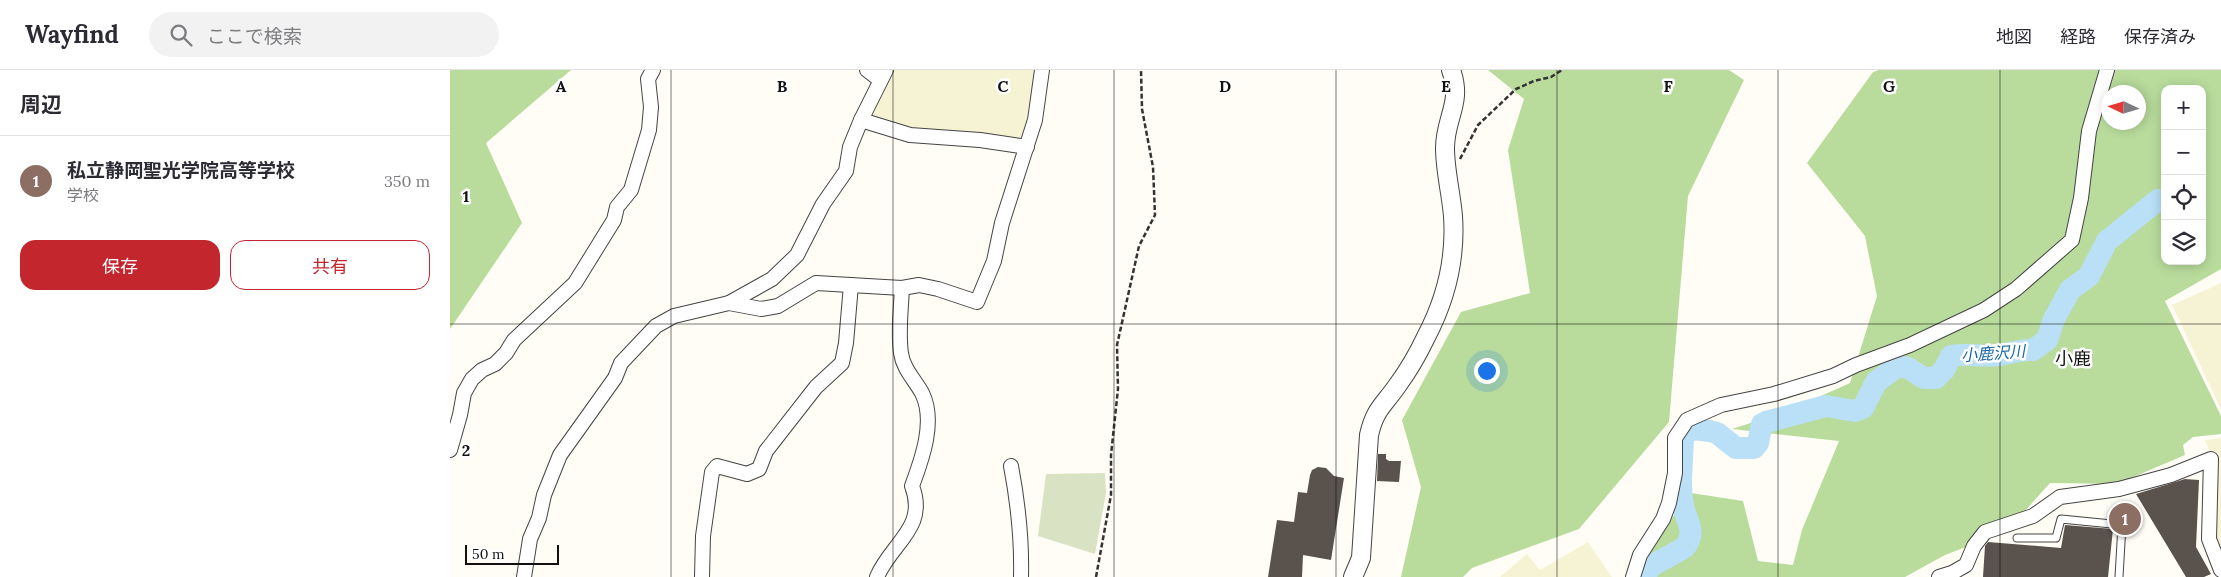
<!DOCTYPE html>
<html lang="ja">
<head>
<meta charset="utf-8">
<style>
	:root { --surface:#fff; --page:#f2f2f3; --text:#2b2b33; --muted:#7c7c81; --line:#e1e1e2; --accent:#c4262e }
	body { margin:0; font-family:Lora,"Noto Sans JP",serif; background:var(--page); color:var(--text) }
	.controls { position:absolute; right:15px; top:15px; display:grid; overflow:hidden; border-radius:10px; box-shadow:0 2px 12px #0003 }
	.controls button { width:45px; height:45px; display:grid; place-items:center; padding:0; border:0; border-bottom:1px solid var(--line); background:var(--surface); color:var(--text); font:25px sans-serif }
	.compass { position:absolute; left:1651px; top:15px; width:45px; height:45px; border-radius:50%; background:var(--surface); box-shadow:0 2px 12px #0003; rotate:274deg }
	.scale { position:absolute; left:15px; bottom:12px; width:94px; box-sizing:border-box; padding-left:5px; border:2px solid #111; border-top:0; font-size:14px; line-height:18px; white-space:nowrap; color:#111; -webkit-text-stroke:4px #fff; paint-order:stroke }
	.you { position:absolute; left:1036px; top:300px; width:18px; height:18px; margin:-12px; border:4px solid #fff; border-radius:50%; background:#1a73e8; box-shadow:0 0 0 8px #1a73e833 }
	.badge { display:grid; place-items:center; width:32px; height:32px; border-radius:50%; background:var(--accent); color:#fff; font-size:16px; font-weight:700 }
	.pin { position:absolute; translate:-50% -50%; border:2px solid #fff; box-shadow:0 1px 5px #0006 }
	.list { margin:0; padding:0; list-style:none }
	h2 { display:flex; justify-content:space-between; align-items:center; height:65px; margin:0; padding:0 20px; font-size:21px }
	h2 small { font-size:16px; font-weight:400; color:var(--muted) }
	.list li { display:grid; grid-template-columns:32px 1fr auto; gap:15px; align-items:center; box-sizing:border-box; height:90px; padding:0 20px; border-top:1px solid var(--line) }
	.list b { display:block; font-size:19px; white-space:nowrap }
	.list p { margin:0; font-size:16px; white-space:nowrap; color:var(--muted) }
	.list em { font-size:16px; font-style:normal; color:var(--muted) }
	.actions { display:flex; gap:10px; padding:15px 20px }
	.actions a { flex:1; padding:11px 0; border:1px solid var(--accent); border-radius:15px; text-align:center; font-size:18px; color:var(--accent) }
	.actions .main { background:var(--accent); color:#fff }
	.icon { flex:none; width:28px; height:28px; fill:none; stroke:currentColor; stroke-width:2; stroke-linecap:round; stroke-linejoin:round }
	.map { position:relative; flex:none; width:1771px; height:507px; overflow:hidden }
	header { display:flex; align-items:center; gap:30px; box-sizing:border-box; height:70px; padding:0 25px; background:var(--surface); border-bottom:1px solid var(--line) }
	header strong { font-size:24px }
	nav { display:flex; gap:28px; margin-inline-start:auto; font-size:18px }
	.search { width:350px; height:45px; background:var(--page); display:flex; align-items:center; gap:12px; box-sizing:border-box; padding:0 18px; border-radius:28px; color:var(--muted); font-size:19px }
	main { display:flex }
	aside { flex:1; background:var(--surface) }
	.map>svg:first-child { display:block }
	.farmland { fill:#f6f3d4 }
	.forest { fill:#b9dc9c; fill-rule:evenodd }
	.cemetery { fill:#d9e3c4 }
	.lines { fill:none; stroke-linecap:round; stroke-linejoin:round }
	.river { stroke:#b9e0f7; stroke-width:22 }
	.building { fill:#5a524d }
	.service-casing { stroke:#444; stroke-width:9 }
	.minor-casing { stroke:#444; stroke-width:16 }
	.tertiary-casing { stroke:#444; stroke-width:20 }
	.path { stroke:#333; stroke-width:2.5; stroke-dasharray:5 2.5; stroke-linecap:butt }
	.service { stroke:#fff; stroke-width:7 }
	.minor { stroke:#fff; stroke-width:14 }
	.tertiary { stroke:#fff; stroke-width:18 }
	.grid { fill:none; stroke:#111; stroke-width:1; stroke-opacity:0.55 }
	.labels { text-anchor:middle; stroke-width:5; stroke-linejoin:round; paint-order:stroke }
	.water-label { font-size:16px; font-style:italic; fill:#1768a6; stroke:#fff }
	.quarter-label { font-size:18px; fill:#111; stroke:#fff }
	.grid-label { font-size:16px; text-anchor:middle; font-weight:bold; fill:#111; stroke:#fff; stroke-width:5; stroke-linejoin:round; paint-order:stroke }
</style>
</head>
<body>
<header>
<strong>Wayfind</strong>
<div class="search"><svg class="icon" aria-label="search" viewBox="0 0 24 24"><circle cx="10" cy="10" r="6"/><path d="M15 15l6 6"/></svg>ここで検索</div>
<nav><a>地図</a><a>経路</a><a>保存済み</a></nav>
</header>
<main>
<aside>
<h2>周辺<small></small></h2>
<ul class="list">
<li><span class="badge" style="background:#8d6e63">1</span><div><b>私立静岡聖光学院高等学校</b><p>学校</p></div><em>350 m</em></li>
</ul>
<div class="actions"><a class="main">保存</a><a>共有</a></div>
</aside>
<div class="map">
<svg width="1771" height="507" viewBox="0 0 1771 507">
	<rect width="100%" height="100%" fill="#fffdf5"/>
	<g class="farmland">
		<polygon points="442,0 588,0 575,69 567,72 460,62 419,47"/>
		<polygon points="1771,213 1771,339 1722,235"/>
		<polygon points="1771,368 1771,489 1762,467 1766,383 1760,383 1755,370"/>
		<polygon points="1138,472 1162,507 1050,507 1077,484 1090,500"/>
	</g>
	<g class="forest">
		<polygon points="0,0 121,0 36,73 72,153 0,259"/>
		<polygon points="1038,0 1279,0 1294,10 1238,126 1219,352 1129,459 1022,498 1013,507 951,507 971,417 952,350 1011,242 1080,223 1058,80 1074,29"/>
		<path d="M1429,0H1771V199L1715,231L1771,346V364L1743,367L1733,375L1735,385L1667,414L1600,413L1557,461L1495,485L1455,507H1193L1198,484L1214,458L1241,423L1293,431L1308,491L1343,495L1352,460L1389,371L1282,359L1335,342L1400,313L1427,226L1415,166L1357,93L1423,2ZM1715,19H1752V191H1715ZM1658,22H1688V52H1658Z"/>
	</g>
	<polygon class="cemetery" points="655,403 656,423 645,484 588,466 596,404"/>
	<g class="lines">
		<path class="river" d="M1196,507L1198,498C1204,494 1233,479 1235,477C1246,463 1238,453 1234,440C1228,417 1233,389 1233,365L1243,359L1260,361L1267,363L1286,378H1304L1308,373L1312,354L1316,352L1376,336L1405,341L1413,338L1426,312L1448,296L1458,298L1474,308H1486L1494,300L1501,286C1517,283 1532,287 1548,285C1560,284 1570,279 1583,280L1597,270L1604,249L1620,220L1639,206L1657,171L1708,130"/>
	</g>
	<g class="building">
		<polygon points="928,384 936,384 936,389 939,391 951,391 949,412 927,411"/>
		<polygon points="868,397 876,398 884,406 894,408 881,490 853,485 852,507 818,507 827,450 844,452 848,422 857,423 860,405 862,400"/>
		<polygon points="1735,409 1749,410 1746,477 1761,504 1754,507 1736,507 1686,424"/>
		<polygon points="1615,455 1663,459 1658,507 1533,507 1535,476 1538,472 1611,478"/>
	</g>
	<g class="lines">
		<g class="service-casing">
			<polyline id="service" points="1567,468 1606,468 1611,449 1672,455 1669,507"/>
		</g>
		<g class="minor-casing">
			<g id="minor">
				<polyline points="417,0 430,10"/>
				<polyline points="411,50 460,65 530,70 577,77"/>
				<polyline points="279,233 311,239 328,236 366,213 452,218 469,215 488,219 527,232 544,191 552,153 585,50 592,0"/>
				<polyline points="0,380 10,345 14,323 22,309 32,300 45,294 56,283 64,270 125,213 164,150 167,137 181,120 199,60 201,37 198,9 203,0"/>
				<path d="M561,396C568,433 572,468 571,507"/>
				<polyline points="74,507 80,469 89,448 94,425 110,385 165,308 171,293 206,256 224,246 279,233 322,209 347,185 373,134 396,101 400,77 411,50 436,0"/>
				<polyline points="252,507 253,466 262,402 267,396 297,404 309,399 316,381 366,317 392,293 396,273 401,215"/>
				<path d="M427,507C441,473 478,458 462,416C472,389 486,351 472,323C465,310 453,299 451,283C448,264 451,238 452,218"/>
				<polyline points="1183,507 1190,485 1213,449 1219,433 1225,403 1225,368 1237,350 1271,335 1324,324 1383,306 1406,295 1460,275 1534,240 1566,219 1622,170 1631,128 1639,61 1657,0"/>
				<polyline points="1489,507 1502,503 1516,495 1524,476 1535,462 1583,446 1610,427 1669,419 1721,405 1761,389 1759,469 1771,500"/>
			</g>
		</g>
		<g class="tertiary-casing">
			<path id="tertiary" d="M903,507L911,488L919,365C925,339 933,336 947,316C958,301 968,284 976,267C996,229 1006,189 1003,146C1001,123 995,100 995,78C995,47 1013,33 1001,0"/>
		</g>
		<g class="path">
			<polyline points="1010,89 1028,55 1066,19 1084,11 1101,7 1112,0"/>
			<polyline points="646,507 661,425 661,385 668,319 667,275 689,176 705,145 703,97 692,39 691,0"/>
		</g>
		<use href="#service" class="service"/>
		<use href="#minor" class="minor"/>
		<use href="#tertiary" class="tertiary"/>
	</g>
	<path class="grid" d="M221,0V507M443,0V507M664,0V507M886,0V507M1107,0V507M1328,0V507M1550,0V507M0,254H1771"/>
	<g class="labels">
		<g class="water-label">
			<text transform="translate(1543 283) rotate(-4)" y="6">小鹿沢川</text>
		</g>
		<g class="quarter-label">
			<text x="1623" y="295">小鹿</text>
		</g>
	</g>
	<g class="grid-label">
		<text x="111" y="22">A</text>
		<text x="332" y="22">B</text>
		<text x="553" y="22">C</text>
		<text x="775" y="22">D</text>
		<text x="996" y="22">E</text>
		<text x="1218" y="22">F</text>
		<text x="1439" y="22">G</text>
		<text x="16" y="132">1</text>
		<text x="16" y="386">2</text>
	</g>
</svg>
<div class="controls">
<button>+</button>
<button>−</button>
<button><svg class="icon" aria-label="locate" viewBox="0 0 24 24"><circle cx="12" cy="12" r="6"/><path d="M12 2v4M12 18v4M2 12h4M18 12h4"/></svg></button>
<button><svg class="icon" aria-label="layers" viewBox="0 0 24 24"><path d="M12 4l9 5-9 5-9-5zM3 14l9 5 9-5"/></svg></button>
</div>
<svg class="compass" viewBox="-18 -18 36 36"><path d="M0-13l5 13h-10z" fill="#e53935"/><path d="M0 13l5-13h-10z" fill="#7c7c81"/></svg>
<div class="scale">50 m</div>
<div class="you"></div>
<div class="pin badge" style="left:1675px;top:449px;background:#8d6e63">1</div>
</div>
</main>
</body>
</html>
